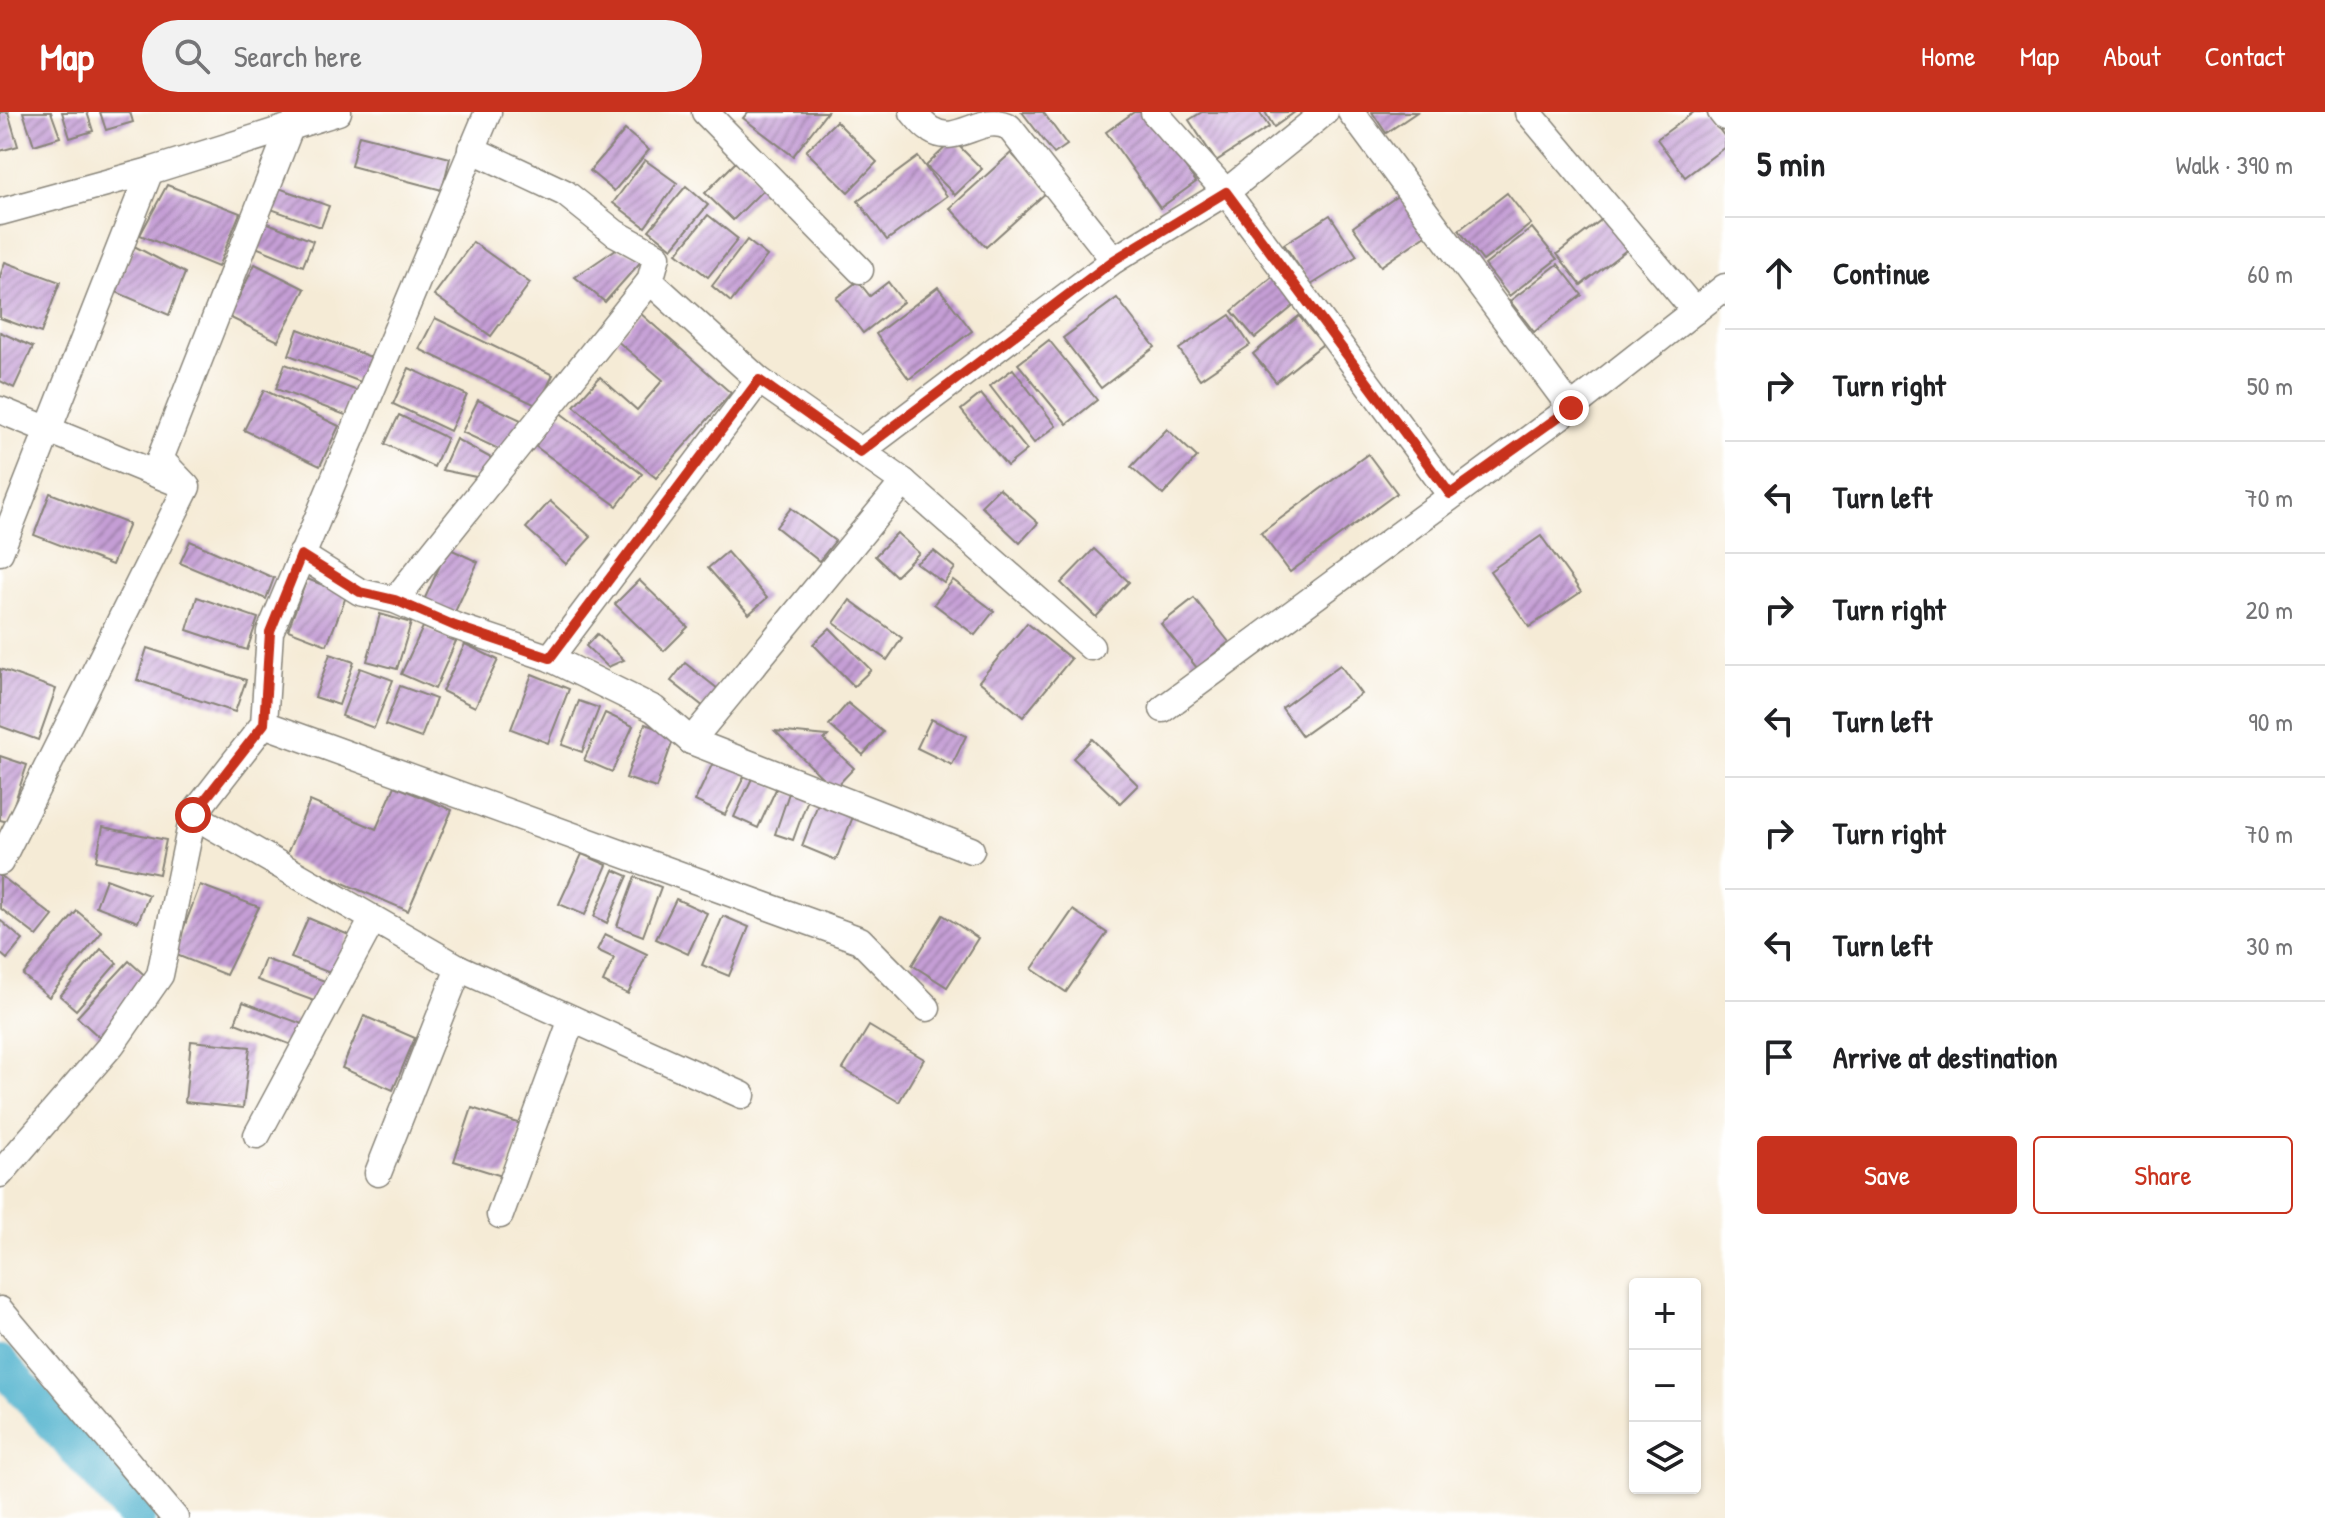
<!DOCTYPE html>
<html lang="en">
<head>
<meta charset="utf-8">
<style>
	:root { --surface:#fff; --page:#f2f2f2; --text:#202124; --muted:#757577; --line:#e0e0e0; --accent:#c8321e }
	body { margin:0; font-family:"Patrick Hand",sans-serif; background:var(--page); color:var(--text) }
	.controls { position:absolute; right:24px; bottom:24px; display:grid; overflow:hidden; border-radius:8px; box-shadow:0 2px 6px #0004 }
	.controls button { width:72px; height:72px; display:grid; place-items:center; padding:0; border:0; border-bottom:2px solid var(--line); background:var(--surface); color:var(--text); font:40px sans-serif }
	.stop { position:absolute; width:24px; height:24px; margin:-18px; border:6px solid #c8321e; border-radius:50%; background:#fff }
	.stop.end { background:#c8321e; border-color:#fff; box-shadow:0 2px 8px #0008 }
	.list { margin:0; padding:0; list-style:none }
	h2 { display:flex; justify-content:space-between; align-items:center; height:104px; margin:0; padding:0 32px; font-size:34px }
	h2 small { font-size:26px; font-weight:400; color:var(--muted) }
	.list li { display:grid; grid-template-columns:52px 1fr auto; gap:24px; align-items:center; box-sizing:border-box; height:112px; padding:0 32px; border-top:2px solid var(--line) }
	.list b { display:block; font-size:30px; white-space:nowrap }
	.list em { font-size:26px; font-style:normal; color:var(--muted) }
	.actions { display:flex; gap:16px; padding:24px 32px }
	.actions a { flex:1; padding:18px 0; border:2px solid var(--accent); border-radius:8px; text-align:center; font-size:28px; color:var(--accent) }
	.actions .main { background:var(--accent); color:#fff }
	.icon { flex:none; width:44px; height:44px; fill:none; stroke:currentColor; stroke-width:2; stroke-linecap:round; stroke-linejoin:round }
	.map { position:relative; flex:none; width:1725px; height:1406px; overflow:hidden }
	header { display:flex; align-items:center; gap:48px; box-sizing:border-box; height:112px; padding:0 40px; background:var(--accent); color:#fff }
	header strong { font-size:38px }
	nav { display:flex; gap:44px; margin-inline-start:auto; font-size:28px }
	.search { width:560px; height:72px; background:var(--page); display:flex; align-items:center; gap:20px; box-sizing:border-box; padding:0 28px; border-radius:44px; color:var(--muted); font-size:30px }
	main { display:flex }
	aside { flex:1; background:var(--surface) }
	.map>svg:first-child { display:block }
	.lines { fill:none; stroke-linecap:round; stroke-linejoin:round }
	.canal { stroke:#4db1cc; stroke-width:36 }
	.building { fill:url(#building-hatch) }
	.minor-casing { stroke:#888479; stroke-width:29 }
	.minor { stroke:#fff; stroke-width:26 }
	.route { stroke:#c8321e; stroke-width:10 }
</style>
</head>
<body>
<header>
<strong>Map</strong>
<div class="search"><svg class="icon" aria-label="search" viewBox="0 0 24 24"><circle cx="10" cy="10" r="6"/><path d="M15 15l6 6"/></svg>Search here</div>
<nav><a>Home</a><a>Map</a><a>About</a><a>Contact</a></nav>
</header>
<main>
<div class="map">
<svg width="1725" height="1406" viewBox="0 0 1725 1406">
	<defs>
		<pattern id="building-hatch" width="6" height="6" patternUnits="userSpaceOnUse" patternTransform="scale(2)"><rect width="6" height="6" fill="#c59ed5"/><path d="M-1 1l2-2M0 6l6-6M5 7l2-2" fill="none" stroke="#9f80ac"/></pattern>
	</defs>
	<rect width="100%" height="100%" fill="#fff"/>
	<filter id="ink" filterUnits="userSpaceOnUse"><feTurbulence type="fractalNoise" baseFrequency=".0125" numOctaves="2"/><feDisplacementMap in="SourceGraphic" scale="16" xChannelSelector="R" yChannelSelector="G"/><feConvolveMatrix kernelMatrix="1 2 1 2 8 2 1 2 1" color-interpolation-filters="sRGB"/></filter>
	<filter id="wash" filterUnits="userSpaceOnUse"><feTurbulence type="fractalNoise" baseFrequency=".006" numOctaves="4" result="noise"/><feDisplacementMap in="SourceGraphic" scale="32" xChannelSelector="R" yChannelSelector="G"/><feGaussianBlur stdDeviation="1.8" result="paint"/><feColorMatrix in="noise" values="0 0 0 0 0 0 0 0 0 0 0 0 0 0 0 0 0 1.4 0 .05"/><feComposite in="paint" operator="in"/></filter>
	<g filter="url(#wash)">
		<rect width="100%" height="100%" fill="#f5ebd6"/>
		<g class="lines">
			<polyline class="canal" points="0,1251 137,1406"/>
		</g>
		<g id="blocks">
			<g class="building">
				<polygon points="0,0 8,0 18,34 0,39"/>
				<polygon points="23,0 51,0 60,25 34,33"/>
				<polygon points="62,0 87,0 93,19 70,26"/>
				<polygon points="100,0 130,0 133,10 106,18"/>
				<polygon points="748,0 827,0 793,44 743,6"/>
				<polygon points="1022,0 1043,0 1067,33 1054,42"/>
				<polygon points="1134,0 1145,0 1196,70 1160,96 1106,20"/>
				<polygon points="1202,0 1259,0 1269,15 1216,49 1189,8"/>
				<polygon points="1265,0 1295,0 1274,15"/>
				<polygon points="1372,0 1417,0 1386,21"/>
				<polygon points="1694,0 1706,0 1725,25 1725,35 1685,65 1657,27"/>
				<polygon points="836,9 877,50 848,80 806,39"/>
				<polygon points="625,18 649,38 614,79 590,59"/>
				<polygon points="359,23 450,46 442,78 351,54"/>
				<polygon points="953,28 982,57 955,83 926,54"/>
				<polygon points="1011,41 1047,80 986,135 950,96"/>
				<polygon points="918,45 947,84 887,128 858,89"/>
				<polygon points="645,48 677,71 645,115 613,91"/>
				<polygon points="737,49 765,76 733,108 705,81"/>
				<polygon points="167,73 240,101 218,155 140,123"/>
				<polygon points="686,74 708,93 672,136 649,118"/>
				<polygon points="276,75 329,94 321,115 268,96"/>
				<polygon points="1507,81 1531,112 1483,149 1459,118"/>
				<polygon points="1399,83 1426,123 1381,154 1353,115"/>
				<polygon points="708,103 738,127 708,165 677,141"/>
				<polygon points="1330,103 1357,144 1311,173 1284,132"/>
				<polygon points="1605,105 1629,136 1581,173 1557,142"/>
				<polygon points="263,109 313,129 303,154 253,134"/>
				<polygon points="1532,116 1557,147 1509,184 1485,153"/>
				<polygon points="747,128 767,144 731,190 712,174"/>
				<polygon points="473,130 530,171 491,224 434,183"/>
				<polygon points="134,134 185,161 169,203 114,179"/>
				<polygon points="616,137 645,145 605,190 575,165"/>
				<polygon points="5,150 60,170 41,221 0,206 0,164"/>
				<polygon points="255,152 305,177 278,229 229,205"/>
				<polygon points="1558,152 1582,183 1534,220 1510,189"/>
				<polygon points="1278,160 1302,187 1255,226 1232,199"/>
				<polygon points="858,169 870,184 888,170 903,190 863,221 836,186"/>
				<polygon points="938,175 972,219 909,267 876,222"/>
				<polygon points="1117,186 1155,235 1101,276 1063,226"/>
				<polygon points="640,201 731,281 656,366 574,294 600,265 637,298 663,268 616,228"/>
				<polygon points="1230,203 1250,233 1200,267 1179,237"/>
				<polygon points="1299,204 1323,232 1276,270 1253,242"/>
				<polygon points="435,206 553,263 538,294 419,237"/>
				<polygon points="298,217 376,247 366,272 289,243"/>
				<polygon points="0,220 33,235 14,276 0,269"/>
				<polygon points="1049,228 1097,288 1067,312 1018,252"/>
				<polygon points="285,252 358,279 348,304 276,277"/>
				<polygon points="409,256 467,283 450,319 393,292"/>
				<polygon points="1013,257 1056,314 1034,331 990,274"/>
				<polygon points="264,278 339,314 320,354 244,318"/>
				<polygon points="981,282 1027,338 1007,354 961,298"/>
				<polygon points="478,288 521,308 507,341 462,320"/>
				<polygon points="559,300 642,362 617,394 535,334"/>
				<polygon points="399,303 447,326 434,355 385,332"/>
				<polygon points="1167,317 1197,345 1163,383 1131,355"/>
				<polygon points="456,327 491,346 481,366 442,358"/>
				<polygon points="1368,342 1397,381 1290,460 1261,421"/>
				<polygon points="999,376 1038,411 1020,431 981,394"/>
				<polygon points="50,381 129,412 112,453 34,423"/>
				<polygon points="550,389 591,425 566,452 526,416"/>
				<polygon points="791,396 835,429 819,449 776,415"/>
				<polygon points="897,421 919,441 896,464 875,444"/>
				<polygon points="1541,424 1581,480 1529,515 1490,459"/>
				<polygon points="190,429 274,466 266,487 180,451"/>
				<polygon points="448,436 478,450 454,502 424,488"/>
				<polygon points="1094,437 1129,470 1096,505 1061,471"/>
				<polygon points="934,439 955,456 944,471 916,451"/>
				<polygon points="727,440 767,486 749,502 708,456"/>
				<polygon points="307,467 347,482 327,533 288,518"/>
				<polygon points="639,468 688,515 664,539 615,492"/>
				<polygon points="953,468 994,499 975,523 934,492"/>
				<polygon points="197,485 258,506 247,538 187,518"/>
				<polygon points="1194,486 1229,530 1197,556 1161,512"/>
				<polygon points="850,488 902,526 887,548 834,511"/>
				<polygon points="380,502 411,511 397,557 367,549"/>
				<polygon points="1027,511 1071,547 1023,605 979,569"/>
				<polygon points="423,515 456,529 435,577 401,562"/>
				<polygon points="830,516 871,558 854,574 813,532"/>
				<polygon points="597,522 624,548 608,555 586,534"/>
				<polygon points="465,532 498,548 475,595 442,579"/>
				<polygon points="147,536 246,568 235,600 137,568"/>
				<polygon points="330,542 354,550 339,593 315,585"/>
				<polygon points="685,551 718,577 704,595 671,569"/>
				<polygon points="1340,553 1361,582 1302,624 1282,596"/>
				<polygon points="360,556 393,568 374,616 342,604"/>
				<polygon points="0,557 56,577 38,628 0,614"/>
				<polygon points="532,562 569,577 548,631 511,617"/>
				<polygon points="400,574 436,587 421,626 385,613"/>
				<polygon points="579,589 599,596 582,640 562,633"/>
				<polygon points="848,591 883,620 863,643 829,613"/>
				<polygon points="605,601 633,614 612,660 584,648"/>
				<polygon points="931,607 966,624 952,653 917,636"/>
				<polygon points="645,612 675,623 656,676 626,666"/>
				<polygon points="775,619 828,624 824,628 854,656 834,677"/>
				<polygon points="1092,627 1138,673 1120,691 1073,646"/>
				<polygon points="0,644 27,653 8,710 0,708"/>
				<polygon points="716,644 747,659 725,703 695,689"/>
				<polygon points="753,664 777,675 758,716 734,705"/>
				<polygon points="395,674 452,698 408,799 285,746 310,689 376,717"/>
				<polygon points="789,681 808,687 793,728 775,722"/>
				<polygon points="819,689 854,702 836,748 802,734"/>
				<polygon points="103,715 166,728 159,762 96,749"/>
				<polygon points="582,742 607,753 585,803 559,792"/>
				<polygon points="614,758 628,764 607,811 594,804"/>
				<polygon points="0,763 53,804 37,824 0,796"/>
				<polygon points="635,765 661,775 643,824 617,814"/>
				<polygon points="106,767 149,783 138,810 96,794"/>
				<polygon points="200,773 259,795 226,863 174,842"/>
				<polygon points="676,787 707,801 688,842 656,827"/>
				<polygon points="1073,798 1107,821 1066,880 1032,857"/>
				<polygon points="77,799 102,820 49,885 23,863"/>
				<polygon points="943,803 978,826 947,875 912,853"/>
				<polygon points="723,804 749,815 729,864 702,853"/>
				<polygon points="308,806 349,823 333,862 291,846"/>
				<polygon points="0,808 23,828 7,847 0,841"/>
				<polygon points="605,822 647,842 628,882 603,870 614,846 597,838"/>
				<polygon points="101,837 117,851 76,898 60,884"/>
				<polygon points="265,847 325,869 317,890 257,868"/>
				<polygon points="129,849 151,869 99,925 77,905"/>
				<polygon points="243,890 305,913 297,935 235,911"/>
				<polygon points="364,904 415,926 393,978 342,956"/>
				<polygon points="869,914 924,947 899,990 843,957"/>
				<polygon points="191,929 250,935 243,996 185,990"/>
				<polygon points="472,996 521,1012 505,1065 454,1049"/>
			</g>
		</g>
	</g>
	<g filter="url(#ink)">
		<use href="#blocks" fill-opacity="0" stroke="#888479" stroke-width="2"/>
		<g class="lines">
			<g class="minor-casing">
				<g id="minor">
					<polyline points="705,0 860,158"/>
					<path d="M913,0C918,6 924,14 931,18C957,35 982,0 1009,15L1114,148"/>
					<polyline points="1154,0 1226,80 1450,382"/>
					<polyline points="1351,0 1571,296"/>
					<polyline points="1528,0 1695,199"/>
					<polyline points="1721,0 1725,5"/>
					<polyline points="471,37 565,81 615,121 657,144 650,169 759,268 904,370 1091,535"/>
					<polyline points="0,100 150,59 338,0"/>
					<polyline points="0,298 178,371"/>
					<polyline points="860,340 1114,148 1226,80 1325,0"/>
					<polyline points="0,440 150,59"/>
					<polyline points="301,443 360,480 395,488 455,514 550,546 603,572 654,597 691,629 971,738"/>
					<polyline points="395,488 650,169"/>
					<polyline points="550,546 759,268"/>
					<polyline points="1163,597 1571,296 1725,175"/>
					<polyline points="264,612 860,828 927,896"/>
					<polyline points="691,629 904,370"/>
					<polyline points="193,703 459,856 742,983"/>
					<polyline points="0,750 187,375 160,347 290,16"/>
					<polyline points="257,1023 373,807"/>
					<polyline points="378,1061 459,856"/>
					<polyline points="0,1062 112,932 160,863 193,703 264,612 270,520 488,0"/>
					<polyline points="500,1103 572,907"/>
					<polyline points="0,1198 175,1406"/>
				</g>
			</g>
			<use href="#minor" class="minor"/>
		</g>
	</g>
	<g class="lines" filter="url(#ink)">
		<polyline class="route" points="193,703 264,612 270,520 301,443 360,480 395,488 455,514 550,546 759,268 860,340 1114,148 1226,80 1450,382 1571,296"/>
	</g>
</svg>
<div class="controls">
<button>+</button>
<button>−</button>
<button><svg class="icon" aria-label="layers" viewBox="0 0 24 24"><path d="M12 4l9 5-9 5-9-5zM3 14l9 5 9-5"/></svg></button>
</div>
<div class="stop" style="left:193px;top:703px"></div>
<div class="stop end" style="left:1571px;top:296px"></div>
</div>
<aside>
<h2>5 min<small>Walk · 390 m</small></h2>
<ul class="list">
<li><svg class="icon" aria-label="ahead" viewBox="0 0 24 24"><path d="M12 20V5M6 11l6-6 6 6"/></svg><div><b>Continue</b></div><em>60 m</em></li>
<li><svg class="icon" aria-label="right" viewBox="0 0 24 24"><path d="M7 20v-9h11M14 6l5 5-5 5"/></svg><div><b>Turn right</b></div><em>50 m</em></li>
<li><svg class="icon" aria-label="left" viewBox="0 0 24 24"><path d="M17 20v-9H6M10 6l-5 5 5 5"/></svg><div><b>Turn left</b></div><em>70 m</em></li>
<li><svg class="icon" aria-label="right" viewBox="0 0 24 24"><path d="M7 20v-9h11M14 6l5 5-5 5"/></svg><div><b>Turn right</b></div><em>20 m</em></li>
<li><svg class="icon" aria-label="left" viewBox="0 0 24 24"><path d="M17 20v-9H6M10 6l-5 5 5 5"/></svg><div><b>Turn left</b></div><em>90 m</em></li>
<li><svg class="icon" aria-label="right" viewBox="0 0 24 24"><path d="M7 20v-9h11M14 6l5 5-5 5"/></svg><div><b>Turn right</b></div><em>70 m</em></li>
<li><svg class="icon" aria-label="left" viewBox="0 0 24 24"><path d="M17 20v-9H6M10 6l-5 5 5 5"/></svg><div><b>Turn left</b></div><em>30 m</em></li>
<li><svg class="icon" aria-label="arrive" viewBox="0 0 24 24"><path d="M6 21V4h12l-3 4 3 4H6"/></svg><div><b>Arrive at destination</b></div></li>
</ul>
<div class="actions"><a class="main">Save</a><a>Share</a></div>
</aside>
</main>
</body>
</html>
